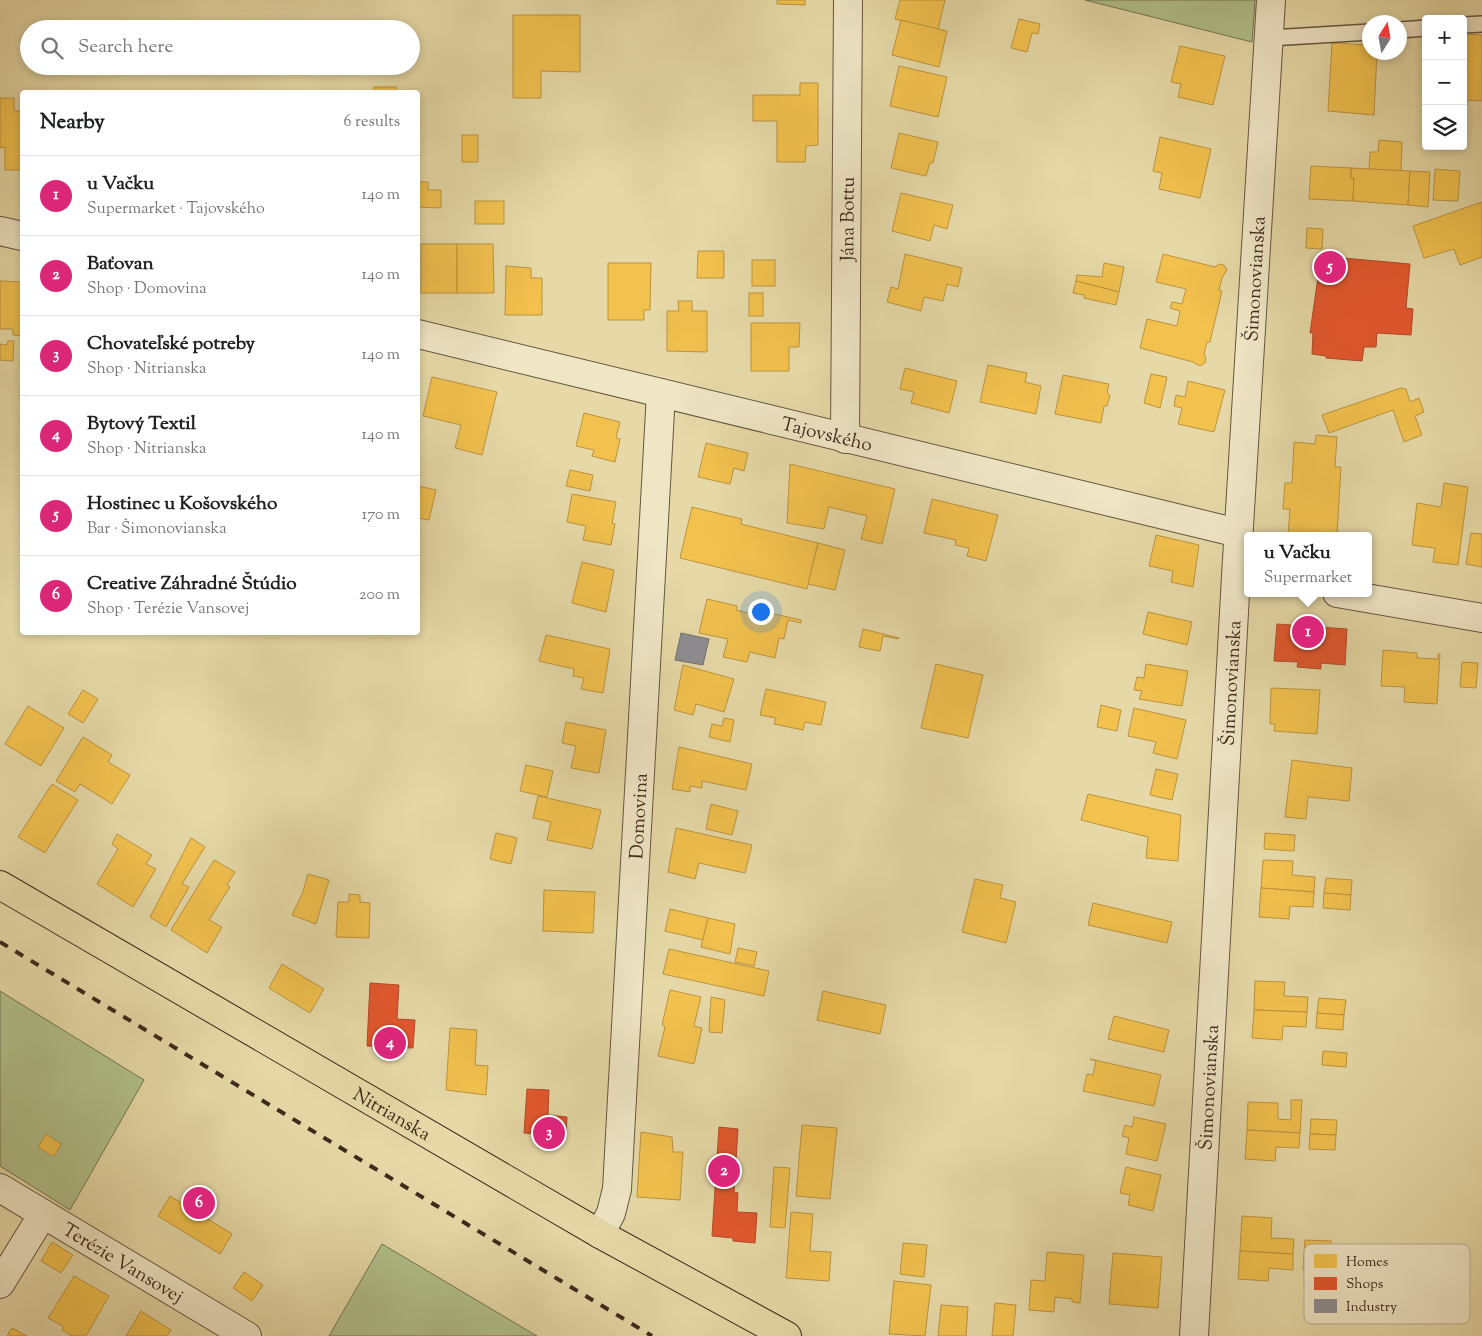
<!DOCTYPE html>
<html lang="en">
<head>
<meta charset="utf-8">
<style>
	:root { --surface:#fff; --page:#f6f6f6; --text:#202124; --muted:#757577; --line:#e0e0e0; --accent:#db2777 }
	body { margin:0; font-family:"Sorts Mill Goudy",serif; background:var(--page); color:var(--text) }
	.controls { position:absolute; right:15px; top:15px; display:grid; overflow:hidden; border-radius:5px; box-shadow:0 2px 8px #0003 }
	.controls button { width:45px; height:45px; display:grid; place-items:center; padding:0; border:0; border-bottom:1px solid var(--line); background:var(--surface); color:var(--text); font:25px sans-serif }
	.compass { position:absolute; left:1362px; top:15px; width:45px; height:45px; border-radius:50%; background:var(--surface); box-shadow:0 2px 8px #0003; rotate:11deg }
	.you { position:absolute; left:760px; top:611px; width:18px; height:18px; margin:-12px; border:4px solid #fff; border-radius:50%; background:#1a73e8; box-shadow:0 0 0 8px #1a73e833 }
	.badge { display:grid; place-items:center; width:32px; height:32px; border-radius:50%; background:var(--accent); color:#fff; font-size:16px; font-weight:700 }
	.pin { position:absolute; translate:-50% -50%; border:2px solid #fff; box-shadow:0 1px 5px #0006 }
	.popup { position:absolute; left:1244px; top:532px; width:128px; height:65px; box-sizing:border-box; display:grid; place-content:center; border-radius:5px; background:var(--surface); filter:drop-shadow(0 1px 4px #0005); font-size:16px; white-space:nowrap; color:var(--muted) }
	.popup b { font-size:19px; color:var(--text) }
	.popup::after { content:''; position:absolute; left:50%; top:100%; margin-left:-10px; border:10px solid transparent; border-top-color:var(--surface) }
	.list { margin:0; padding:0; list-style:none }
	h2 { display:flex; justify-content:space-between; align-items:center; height:65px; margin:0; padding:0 20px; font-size:21px }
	h2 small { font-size:16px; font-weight:400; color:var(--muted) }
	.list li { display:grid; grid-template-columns:32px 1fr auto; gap:15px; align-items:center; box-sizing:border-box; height:80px; padding:0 20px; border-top:1px solid var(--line) }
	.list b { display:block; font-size:19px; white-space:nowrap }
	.list p { margin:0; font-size:16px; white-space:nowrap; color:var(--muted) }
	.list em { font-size:16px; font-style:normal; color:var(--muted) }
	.icon { flex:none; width:28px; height:28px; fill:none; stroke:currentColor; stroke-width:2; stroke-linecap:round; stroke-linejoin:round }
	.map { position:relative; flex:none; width:1482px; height:1336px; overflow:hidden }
	.search { position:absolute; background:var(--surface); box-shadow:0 2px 8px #0003; left:20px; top:20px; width:400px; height:55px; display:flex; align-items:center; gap:12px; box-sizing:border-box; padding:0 18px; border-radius:28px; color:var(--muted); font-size:19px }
	.panel { position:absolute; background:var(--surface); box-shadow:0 2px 8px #0003; left:20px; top:90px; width:400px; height:545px; border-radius:5px }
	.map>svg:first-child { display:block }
	.green { fill:#b1c08a; stroke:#787453 }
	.homes { fill:#f2c14e; stroke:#bc933f }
	.shops { fill:#e4572e; stroke:#b24929 }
	.industry { fill:#8d8d92; stroke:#756f6f }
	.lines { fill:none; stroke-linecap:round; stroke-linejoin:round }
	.service-casing { stroke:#68553f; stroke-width:18 }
	.minor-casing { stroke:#68553f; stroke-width:30 }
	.tertiary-casing { stroke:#68553f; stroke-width:30 }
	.primary-casing { stroke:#3e291c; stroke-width:30 }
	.service { stroke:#efe6c6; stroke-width:15 }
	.minor { stroke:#efe6c6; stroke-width:28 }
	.tertiary { stroke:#efe6c6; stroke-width:28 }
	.primary { stroke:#e6d9a7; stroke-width:28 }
	.rail { stroke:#3e291c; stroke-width:4; stroke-dasharray:9 9; stroke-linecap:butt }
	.labels { text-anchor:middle; stroke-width:5; stroke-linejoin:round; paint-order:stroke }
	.street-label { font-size:19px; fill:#3e291c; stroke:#efe6c6 }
	.key { fill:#efe6c6; stroke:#baad93; stroke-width:1 }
	.key-label { font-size:14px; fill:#3e291c }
</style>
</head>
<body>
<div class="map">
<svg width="1482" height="1336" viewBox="0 0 1482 1336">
	<rect width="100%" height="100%" fill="#e6d9a7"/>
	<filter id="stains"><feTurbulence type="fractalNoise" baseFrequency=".004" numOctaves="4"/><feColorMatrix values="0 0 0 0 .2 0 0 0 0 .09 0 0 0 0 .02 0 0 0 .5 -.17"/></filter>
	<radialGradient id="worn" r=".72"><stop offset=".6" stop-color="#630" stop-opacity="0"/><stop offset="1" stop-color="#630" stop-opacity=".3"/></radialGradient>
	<g class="green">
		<polygon points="1085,0 1255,0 1252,42"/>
		<polygon points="0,991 144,1080 70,1210 0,1166"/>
		<polygon points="382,1244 537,1336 329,1336"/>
	</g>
	<g class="homes">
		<polygon points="777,0 805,0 805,5 777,4"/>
		<polygon points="900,0 945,0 938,30 895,19"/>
		<polygon points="513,15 580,15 580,72 541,71 541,98 513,98"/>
		<polygon points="1019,19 1040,24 1038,34 1032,33 1027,52 1011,48"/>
		<polygon points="901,20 947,31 939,67 892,55"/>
		<polygon points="1464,34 1482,35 1482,101 1463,100"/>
		<polygon points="1332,43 1370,45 1370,52 1377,52 1374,115 1328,111"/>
		<polygon points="1180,46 1225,56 1213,105 1178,97 1181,84 1171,82"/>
		<polygon points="899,66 947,77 938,117 890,106"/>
		<polygon points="800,83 818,83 818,145 806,146 805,162 777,162 777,121 753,121 753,95 800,95"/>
		<rect x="374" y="87" width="22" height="5"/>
		<polygon points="0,98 14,98 14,111 22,111 22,170 5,170 5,147 0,148"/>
		<polygon points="899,133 938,142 933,163 930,163 926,176 891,168"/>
		<rect x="462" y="135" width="16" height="27"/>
		<polygon points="1160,137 1211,149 1200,198 1159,189 1162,173 1153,171"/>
		<polygon points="1379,140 1402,142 1401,171 1369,169 1370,152 1378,152"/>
		<polygon points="1311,166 1351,168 1351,178 1354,178 1353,201 1309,199"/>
		<polygon points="1351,168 1410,171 1408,205 1353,201 1354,178 1351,178"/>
		<polygon points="1435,169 1460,171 1458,201 1433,200"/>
		<polygon points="1410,171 1430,172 1428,207 1408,205"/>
		<polygon points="418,182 428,182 428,190 441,190 441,208 418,207"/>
		<polygon points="901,193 953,205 947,229 934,225 930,241 892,231"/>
		<rect x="475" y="201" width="29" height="23"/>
		<polygon points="1482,202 1482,257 1460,265 1454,249 1424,258 1413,226"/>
		<polygon points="1307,228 1323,229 1322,249 1306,248"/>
		<rect x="421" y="244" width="36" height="49"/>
		<polygon points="457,244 493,244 494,293 457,293"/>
		<polygon points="698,251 724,251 724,278 697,278"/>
		<polygon points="905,254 962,268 958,287 947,284 943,301 924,297 921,311 887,302 891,287 898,289"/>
		<polygon points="1163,254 1215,267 1219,264 1224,265 1227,270 1222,278 1219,290 1222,291 1210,342 1207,342 1204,354 1206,358 1205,363 1200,366 1193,362 1140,348 1147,319 1177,326 1180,311 1170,308 1172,302 1182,304 1186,289 1156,282"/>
		<rect x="752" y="260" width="23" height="26"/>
		<polygon points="608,263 651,263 650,310 644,310 644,320 608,320"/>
		<polygon points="1104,263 1124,267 1119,292 1076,281 1077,275 1102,277"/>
		<polygon points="506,266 531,268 531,278 542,278 542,315 505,315"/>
		<polygon points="0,281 22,282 22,336 13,335 13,329 0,329"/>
		<polygon points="1076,281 1119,292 1116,305 1084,298 1084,295 1073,293"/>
		<rect x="749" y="293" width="14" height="23"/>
		<polygon points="678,301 692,301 692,311 707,311 707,352 667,351 667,311 679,311"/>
		<polygon points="751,323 800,323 799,347 789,347 789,371 751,371"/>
		<polygon points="8,341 14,341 13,361 0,360 0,344 7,345"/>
		<polygon points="988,365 1027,373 1025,382 1041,386 1036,414 980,402"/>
		<polygon points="905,368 957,381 949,413 911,403 914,392 900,389"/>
		<polygon points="1151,374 1167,377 1160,408 1144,403"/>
		<polygon points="1063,375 1109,384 1107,392 1110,396 1107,406 1104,406 1101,423 1055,414"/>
		<polygon points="432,377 497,392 482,455 455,448 461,425 423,416"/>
		<polygon points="1188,381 1225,390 1214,432 1178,424 1182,408 1174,406 1176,395 1185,397"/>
		<polygon points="1401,388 1406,389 1410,402 1419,398 1424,412 1415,416 1422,435 1404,442 1393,410 1329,433 1322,415"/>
		<polygon points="584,413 620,422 616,438 620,439 615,462 592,456 594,450 576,446"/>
		<polygon points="1316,435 1337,437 1335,467 1341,467 1337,536 1288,536 1290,509 1283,509 1285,483 1292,483 1294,442 1315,444"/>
		<polygon points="706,443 748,453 744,471 734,468 730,484 698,477"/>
		<polygon points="790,464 895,489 882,544 861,539 867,516 829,507 824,529 787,523"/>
		<polygon points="570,470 593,475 590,491 566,486"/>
		<polygon points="1444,483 1468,487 1458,565 1433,562 1435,548 1412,545 1417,503 1441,507"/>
		<polygon points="418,486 436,490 429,520 418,518"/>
		<polygon points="572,494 616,502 612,523 615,524 611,545 583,540 586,526 567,522"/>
		<polygon points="932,499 998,515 986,561 967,556 969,548 955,545 956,540 924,533"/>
		<polygon points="692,507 742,519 741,524 818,543 807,589 680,558"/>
		<polygon points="1471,533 1482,534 1482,567 1466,564"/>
		<polygon points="1156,535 1199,545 1193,587 1171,582 1173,571 1149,566"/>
		<polygon points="818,543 845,550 835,590 808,584"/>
		<polygon points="582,562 614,570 606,612 572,603"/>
		<polygon points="707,599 737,606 736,610 756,615 757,610 801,620 801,623 788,620 784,639 779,638 775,658 750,652 747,662 723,657 728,639 699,633"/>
		<polygon points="1148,612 1192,622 1187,645 1143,634"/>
		<polygon points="863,629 899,638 899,639 883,636 880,651 859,647"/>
		<polygon points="546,635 610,649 603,693 581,689 584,678 573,676 574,669 539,661"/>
		<polygon points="1383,650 1417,653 1417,658 1438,659 1438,654 1440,654 1437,704 1404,702 1405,687 1381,686"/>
		<polygon points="1462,662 1478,663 1476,688 1460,687"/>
		<polygon points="936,664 983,675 968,738 921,728"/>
		<polygon points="1146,664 1188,671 1182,706 1139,699 1142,691 1134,690 1137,677 1144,678"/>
		<polygon points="683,665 734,679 724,712 696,704 693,715 674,710"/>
		<polygon points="1271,688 1320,690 1317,734 1274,731 1275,724 1270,724"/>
		<polygon points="766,689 826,702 821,725 805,722 803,730 774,724 776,718 760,715"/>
		<polygon points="83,690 98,699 83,723 68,714"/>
		<polygon points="1101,705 1121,710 1117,731 1097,727"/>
		<polygon points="28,706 64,728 41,766 5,744"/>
		<polygon points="1134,708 1186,720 1177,759 1153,753 1156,742 1128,736"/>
		<polygon points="724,718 734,720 730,742 709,737 712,724 722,726"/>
		<polygon points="566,722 606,730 599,773 571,768 576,746 562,743"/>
		<polygon points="83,737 112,755 108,762 130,775 112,804 80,784 75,792 56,781"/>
		<polygon points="679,747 752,764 746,790 702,781 702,788 690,786 690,792 672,789"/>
		<polygon points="1292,760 1352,768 1349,801 1308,797 1306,819 1285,817"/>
		<polygon points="526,765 553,771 547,797 520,791"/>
		<polygon points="1156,769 1178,774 1172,800 1150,795"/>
		<polygon points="52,784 78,800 45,853 18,837"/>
		<polygon points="1088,794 1181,815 1178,861 1146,858 1148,837 1081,820"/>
		<polygon points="538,796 601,810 592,849 547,840 551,822 533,818"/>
		<polygon points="711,804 738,811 732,835 706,829"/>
		<polygon points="676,828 752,845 745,873 699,863 695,879 668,872"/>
		<polygon points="496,833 517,838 511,864 490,859"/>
		<polygon points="1265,833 1295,835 1294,851 1264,849"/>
		<polygon points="117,834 152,855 146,864 156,869 133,907 97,884 118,849 112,844"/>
		<polygon points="191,838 205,847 182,884 189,887 166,927 150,917"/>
		<polygon points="214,860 235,872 227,885 230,887 209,920 222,927 207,953 171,930"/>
		<polygon points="1263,860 1293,861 1292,875 1315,877 1314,892 1261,888"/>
		<polygon points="308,874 329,880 316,924 292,915 303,892"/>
		<polygon points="1326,878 1352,880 1351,895 1324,893"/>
		<polygon points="975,879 1003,885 1000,898 1016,902 1006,943 962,932"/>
		<polygon points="1261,888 1314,892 1313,907 1290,906 1289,919 1259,917"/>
		<polygon points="544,890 595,892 593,933 543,931"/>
		<polygon points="1324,893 1351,895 1350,910 1323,908"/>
		<polygon points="349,894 360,895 360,902 370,903 369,938 336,937 338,902 349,902"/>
		<polygon points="1093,903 1172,922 1167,943 1088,925"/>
		<polygon points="670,909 708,918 703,940 665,931"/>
		<polygon points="708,918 735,924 730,954 701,947"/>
		<polygon points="738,948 757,952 754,966 735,962"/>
		<polygon points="669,949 769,971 764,996 663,974"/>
		<polygon points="282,964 324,989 310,1013 269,988"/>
		<polygon points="1255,981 1285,982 1284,996 1308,997 1307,1012 1254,1010"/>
		<polygon points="670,990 701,997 694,1026 702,1028 694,1064 658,1056 665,1027 662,1025"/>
		<polygon points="823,991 886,1005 880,1034 817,1020"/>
		<polygon points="711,997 725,1000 722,1033 709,1032"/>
		<polygon points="1319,998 1346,1000 1344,1015 1317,1013"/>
		<polygon points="1254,1010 1307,1012 1306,1027 1283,1026 1282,1040 1252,1038"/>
		<polygon points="1317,1013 1344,1015 1343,1030 1316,1028"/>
		<polygon points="1114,1016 1169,1030 1164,1052 1108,1039"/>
		<polygon points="450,1028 477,1030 475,1065 488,1066 486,1095 446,1090"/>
		<polygon points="1323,1051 1347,1053 1346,1067 1322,1065"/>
		<polygon points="1090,1059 1161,1075 1154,1106 1083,1091 1087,1074 1093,1075 1096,1061"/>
		<polygon points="1291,1100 1302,1100 1300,1133 1247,1130 1248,1102 1278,1103 1278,1119 1291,1120"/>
		<polygon points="1134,1117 1166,1124 1157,1161 1126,1154 1129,1138 1122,1136 1125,1125 1132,1127"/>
		<polygon points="1311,1119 1337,1120 1336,1135 1310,1134"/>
		<polygon points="802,1125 837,1128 830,1199 796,1196"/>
		<polygon points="1247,1130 1300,1133 1299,1148 1276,1147 1275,1161 1245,1159"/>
		<polygon points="641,1132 672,1137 673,1152 683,1152 680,1200 637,1197"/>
		<polygon points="46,1134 61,1144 54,1157 38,1147"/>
		<polygon points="1310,1134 1336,1135 1335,1150 1309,1149"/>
		<polygon points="774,1167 790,1168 785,1228 770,1227"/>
		<polygon points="1126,1167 1161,1175 1153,1211 1128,1205 1130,1195 1120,1193"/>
		<polygon points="170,1196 232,1234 220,1254 158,1216"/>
		<polygon points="791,1212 813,1214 810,1251 831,1252 829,1281 786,1278"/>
		<polygon points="1242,1216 1272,1218 1271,1238 1294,1239 1293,1254 1240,1251"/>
		<polygon points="1305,1240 1331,1241 1330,1256 1304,1255"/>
		<polygon points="52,1242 73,1255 61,1273 41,1261"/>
		<polygon points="903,1243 927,1245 924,1277 900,1274"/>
		<polygon points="1240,1251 1293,1254 1293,1270 1269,1268 1268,1281 1238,1279"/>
		<polygon points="1047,1252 1084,1255 1080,1303 1072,1302 1072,1299 1055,1297 1054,1312 1029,1310 1031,1280 1045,1281"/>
		<polygon points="1113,1253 1162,1257 1158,1308 1109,1304"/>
		<polygon points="1304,1255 1330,1256 1329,1272 1303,1270"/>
		<polygon points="244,1272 263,1285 252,1301 233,1288"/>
		<polygon points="74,1276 109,1296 86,1336 72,1336 62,1330 64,1327 48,1318"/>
		<polygon points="894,1281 931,1285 925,1336 889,1334"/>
		<polygon points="995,1303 1016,1305 1013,1336 992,1336"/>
		<polygon points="941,1305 968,1307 966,1336 938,1336"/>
		<polygon points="141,1311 171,1330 167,1336 126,1336"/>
		<polygon points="12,1328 27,1336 7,1336"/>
	</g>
	<g class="shops">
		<polygon points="1321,256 1410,264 1406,308 1413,309 1411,335 1377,333 1376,347 1364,347 1362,361 1326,358 1326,356 1312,354 1313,333 1310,333"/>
		<polygon points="1277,624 1347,629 1345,665 1321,663 1321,669 1297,667 1298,662 1274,661"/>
		<polygon points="370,983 399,985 397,1019 415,1020 413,1048 367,1046"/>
		<polygon points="527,1089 549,1090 548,1115 567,1117 566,1137 524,1133"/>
		<polygon points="719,1127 738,1129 734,1192 738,1193 737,1212 757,1213 755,1243 733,1241 733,1238 712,1236"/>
	</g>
	<polygon class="industry" points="681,633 709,639 703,665 675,660"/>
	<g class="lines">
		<g class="service-casing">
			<g id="service">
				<polyline points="1463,25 1482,24"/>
				<polyline points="1400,30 1426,28"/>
				<polyline points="1269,38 1370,32"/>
			</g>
		</g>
		<g class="minor-casing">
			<g id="minor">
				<polyline points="0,231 22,236"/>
				<path id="s1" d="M418,334L1238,533"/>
				<path id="s2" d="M845,439L848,0"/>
				<polyline points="1337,593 1482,618"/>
				<path id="s3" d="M0,1188L247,1336"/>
				<path id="s4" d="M600,1234L611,1213L617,1189L661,393"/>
				<polyline points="0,1284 43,1214"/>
			</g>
		</g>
		<g class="tertiary-casing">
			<g id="tertiary">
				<path id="s5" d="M1194,1336L1236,576L1271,0"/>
			</g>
		</g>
		<g class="primary-casing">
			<g id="primary">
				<path id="s6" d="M0,885L600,1234L787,1336"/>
			</g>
		</g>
		<use href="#service" class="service"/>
		<use href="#minor" class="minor"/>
		<use href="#tertiary" class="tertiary"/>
		<use href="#primary" class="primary"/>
		<polyline class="rail" points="0,942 652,1336"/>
	</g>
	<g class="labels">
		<g class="street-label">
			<text dy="7" stroke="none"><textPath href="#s2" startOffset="220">Jána Bottu</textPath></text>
			<text dy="7" stroke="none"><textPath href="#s5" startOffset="1059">Šimonovianska</textPath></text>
			<text dy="7" stroke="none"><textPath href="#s1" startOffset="421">Tajovského</textPath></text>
			<text dy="7" stroke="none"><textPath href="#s5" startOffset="654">Šimonovianska</textPath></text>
			<text dy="7" stroke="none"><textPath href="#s4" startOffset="422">Domovina</textPath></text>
			<text dy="7" stroke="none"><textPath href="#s5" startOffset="249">Šimonovianska</textPath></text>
			<text dy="7" stroke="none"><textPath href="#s6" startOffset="454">Nitrianska</textPath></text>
			<text dy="7" stroke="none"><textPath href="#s3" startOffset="144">Terézie Vansovej</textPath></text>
		</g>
	</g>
	<rect x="1304" y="1244" width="166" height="80" rx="8" class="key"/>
	<rect x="1314" y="1254" width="23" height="14" fill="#f2c14e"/>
	<rect x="1314" y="1277" width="23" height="13" fill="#e4572e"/>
	<rect x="1314" y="1299" width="23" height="14" fill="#8d8d92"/>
	<g class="key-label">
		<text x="1346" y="1266">Homes</text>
		<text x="1346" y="1288">Shops</text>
		<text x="1346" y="1311">Industry</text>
	</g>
	<rect width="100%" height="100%" filter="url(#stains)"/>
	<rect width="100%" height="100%" fill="url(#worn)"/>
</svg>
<div class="controls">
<button>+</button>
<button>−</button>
<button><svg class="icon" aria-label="layers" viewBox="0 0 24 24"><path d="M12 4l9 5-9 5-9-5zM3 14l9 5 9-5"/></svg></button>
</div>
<svg class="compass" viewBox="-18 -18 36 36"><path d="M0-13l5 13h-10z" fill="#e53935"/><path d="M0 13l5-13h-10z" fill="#757577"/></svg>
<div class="you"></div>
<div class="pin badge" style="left:1308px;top:632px">1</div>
<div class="popup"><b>u Vačku</b>Supermarket</div>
<div class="pin badge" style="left:724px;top:1171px">2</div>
<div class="pin badge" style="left:549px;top:1133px">3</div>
<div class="pin badge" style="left:390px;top:1043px">4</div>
<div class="pin badge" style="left:1330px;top:267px">5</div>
<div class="pin badge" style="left:199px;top:1203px">6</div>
<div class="search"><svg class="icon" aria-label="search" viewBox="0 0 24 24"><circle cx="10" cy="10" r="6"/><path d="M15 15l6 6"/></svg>Search here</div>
<section class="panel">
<h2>Nearby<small>6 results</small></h2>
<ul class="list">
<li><span class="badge">1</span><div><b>u Vačku</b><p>Supermarket · Tajovského</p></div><em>140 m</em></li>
<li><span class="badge">2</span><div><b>Baťovan</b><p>Shop · Domovina</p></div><em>140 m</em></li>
<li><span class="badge">3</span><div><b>Chovateľské potreby</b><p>Shop · Nitrianska</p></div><em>140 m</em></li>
<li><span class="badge">4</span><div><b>Bytový Textil</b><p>Shop · Nitrianska</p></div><em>140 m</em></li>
<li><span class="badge">5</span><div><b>Hostinec u Košovského</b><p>Bar · Šimonovianska</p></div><em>170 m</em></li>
<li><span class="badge">6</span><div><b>Creative Záhradné Štúdio</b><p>Shop · Terézie Vansovej</p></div><em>200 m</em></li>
</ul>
</section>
</div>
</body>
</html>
